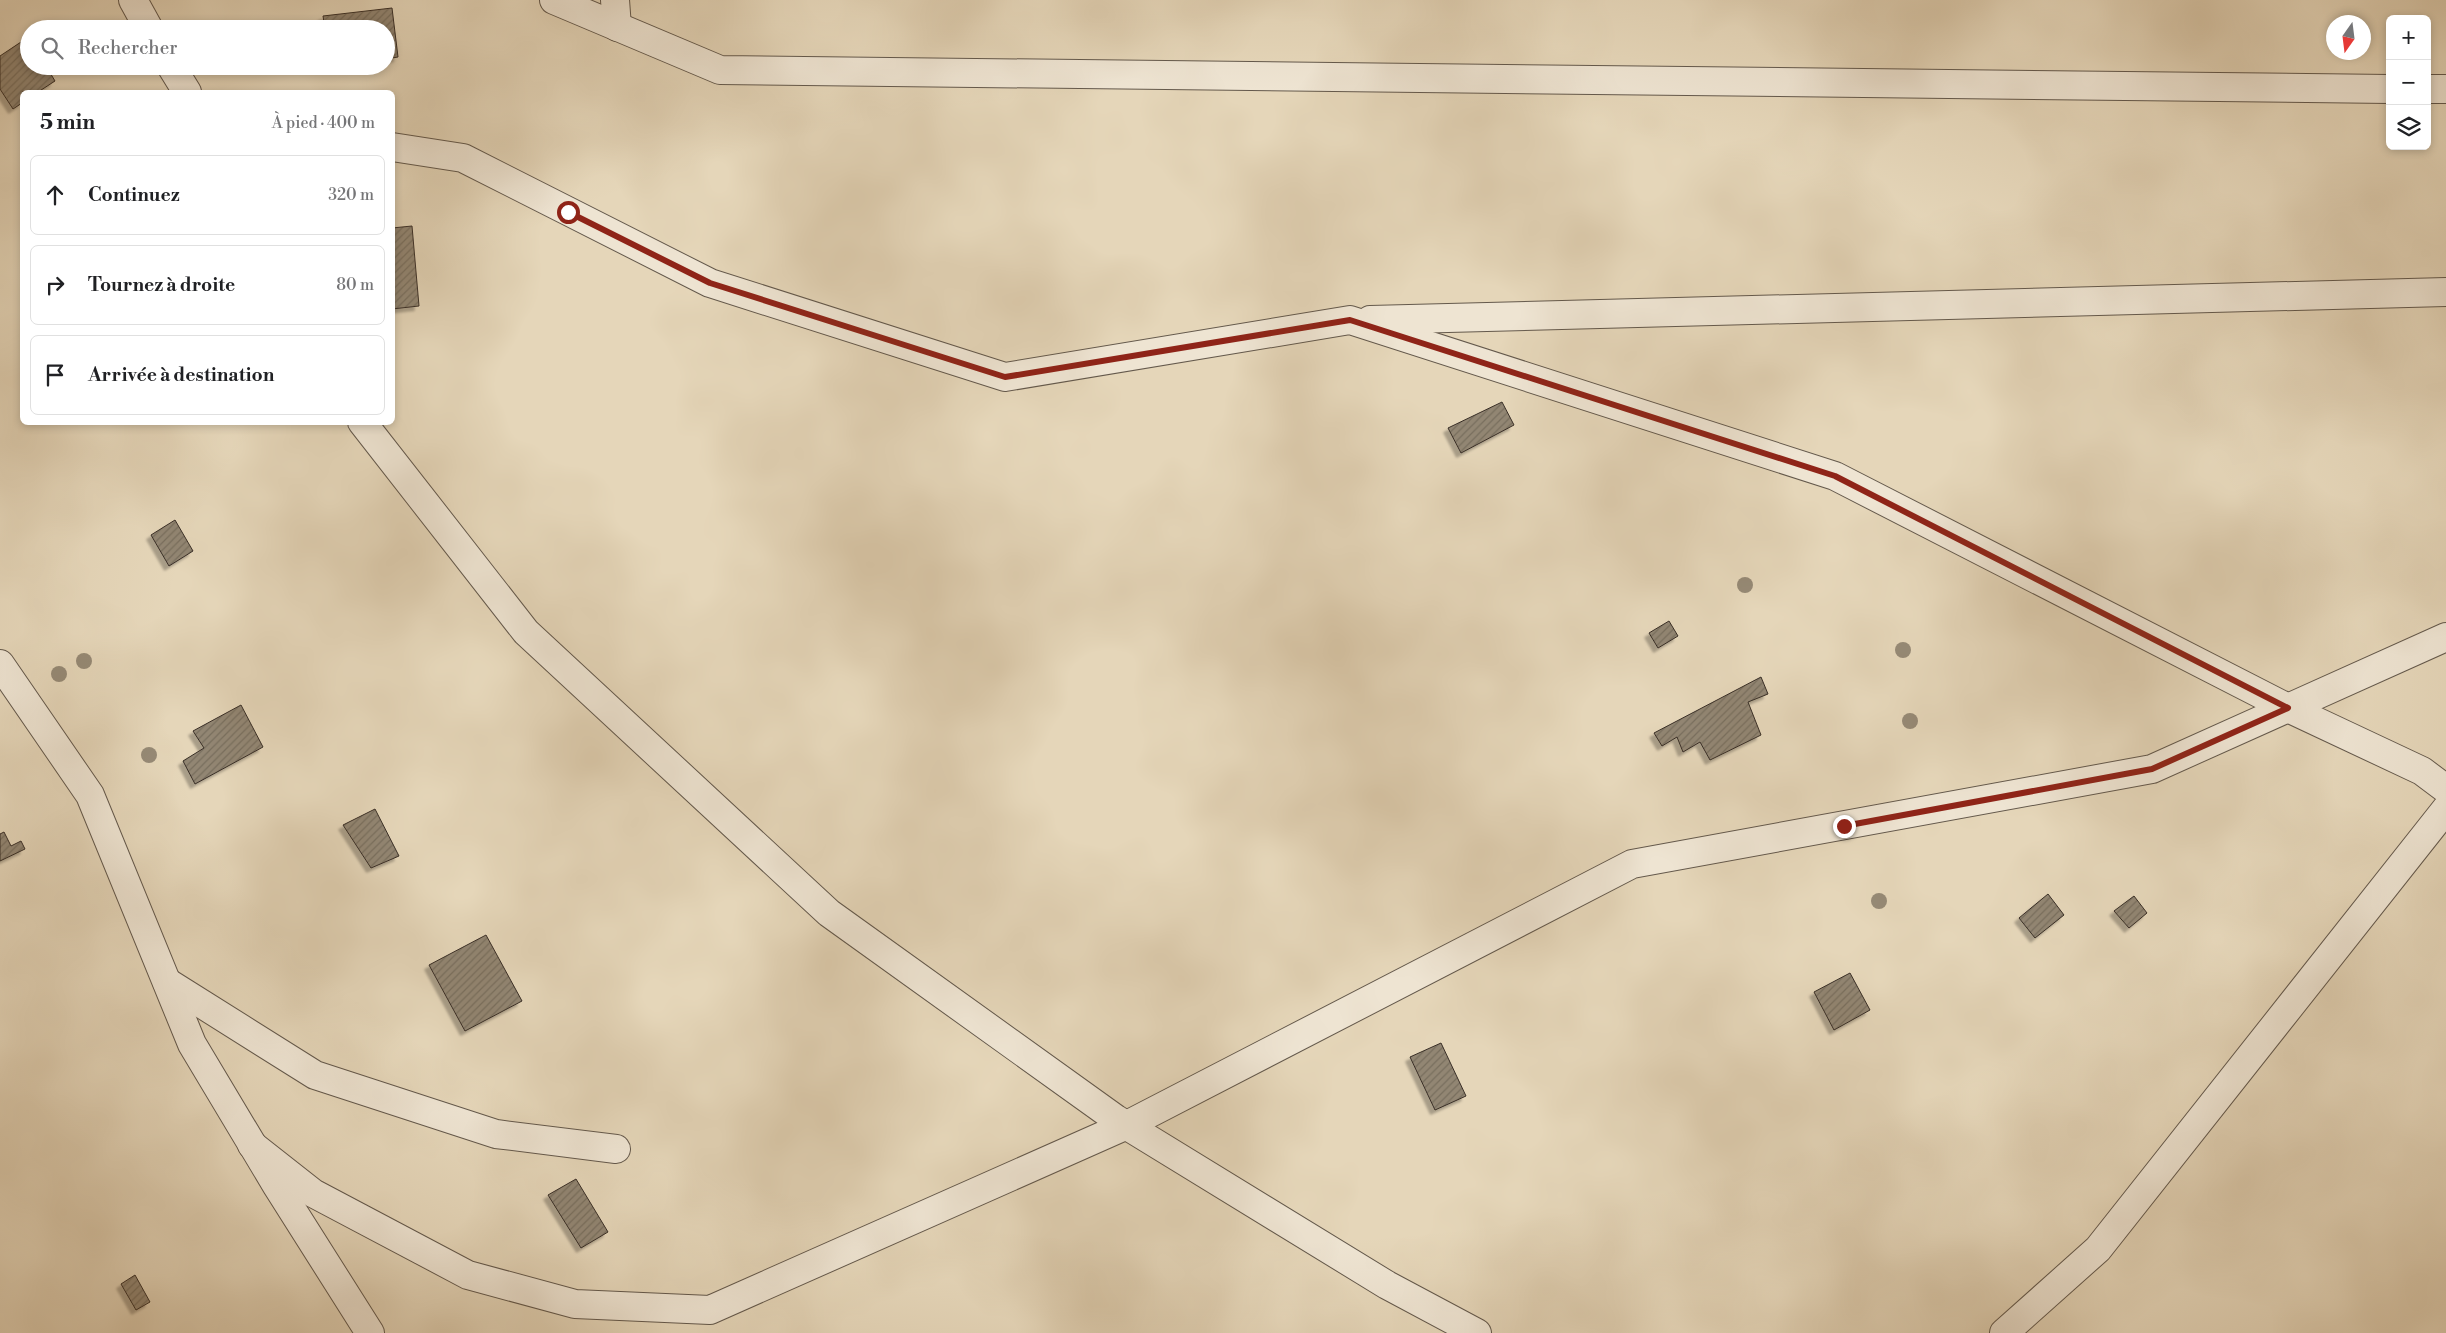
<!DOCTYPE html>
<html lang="fr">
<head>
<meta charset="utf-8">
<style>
	:root { --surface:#fff; --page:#f6f6f6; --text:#202124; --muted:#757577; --line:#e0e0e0 }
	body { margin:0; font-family:"Libre Bodoni",serif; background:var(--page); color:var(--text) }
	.controls { position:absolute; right:15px; top:15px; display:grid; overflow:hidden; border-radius:8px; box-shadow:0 2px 8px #0003 }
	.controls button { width:45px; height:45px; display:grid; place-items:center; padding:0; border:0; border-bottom:1px solid var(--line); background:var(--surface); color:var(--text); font:25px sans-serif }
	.compass { position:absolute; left:2326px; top:15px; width:45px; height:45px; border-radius:50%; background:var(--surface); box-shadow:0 2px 8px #0003; rotate:194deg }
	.stop { position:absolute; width:15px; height:15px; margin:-11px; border:4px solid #8f2418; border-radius:50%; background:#fff }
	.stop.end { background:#8f2418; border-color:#fff; box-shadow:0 1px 5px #0008 }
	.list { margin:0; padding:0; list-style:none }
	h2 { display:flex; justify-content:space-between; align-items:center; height:65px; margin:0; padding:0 20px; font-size:21px }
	h2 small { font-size:16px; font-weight:400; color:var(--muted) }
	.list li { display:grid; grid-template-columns:32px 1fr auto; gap:15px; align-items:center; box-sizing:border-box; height:80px; margin:0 10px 10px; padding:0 10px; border:1px solid var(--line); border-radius:8px }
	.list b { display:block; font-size:19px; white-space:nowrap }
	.list em { font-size:16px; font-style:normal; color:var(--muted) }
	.icon { flex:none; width:28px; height:28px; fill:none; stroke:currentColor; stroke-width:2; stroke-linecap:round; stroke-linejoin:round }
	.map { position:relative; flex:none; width:2446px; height:1333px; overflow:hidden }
	.search { position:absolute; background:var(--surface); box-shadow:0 2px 8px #0003; left:20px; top:20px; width:375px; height:55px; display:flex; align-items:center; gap:12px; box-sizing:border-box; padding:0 18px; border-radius:28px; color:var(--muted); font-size:19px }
	.panel { position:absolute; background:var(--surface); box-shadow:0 2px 8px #0003; left:20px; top:90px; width:375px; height:335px; border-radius:8px }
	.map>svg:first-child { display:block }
	.building { fill:url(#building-hatch); stroke:#392f27; filter:url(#shadow) }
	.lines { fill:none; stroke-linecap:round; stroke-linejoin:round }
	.minor-casing { stroke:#64594c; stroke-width:30 }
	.minor { stroke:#eee4d2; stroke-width:28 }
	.tree { fill:#968a76 }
	.route { stroke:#8f2418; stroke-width:6 }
</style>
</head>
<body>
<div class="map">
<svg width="2446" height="1333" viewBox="0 0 2446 1333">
	<defs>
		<pattern id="building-hatch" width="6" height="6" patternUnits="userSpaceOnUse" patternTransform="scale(1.25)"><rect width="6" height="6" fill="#928673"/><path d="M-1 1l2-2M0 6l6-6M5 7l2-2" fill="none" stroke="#786e5e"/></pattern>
		<filter id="shadow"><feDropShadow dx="-4.5" dy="4.5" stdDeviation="1" flood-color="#0004"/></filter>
	</defs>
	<rect width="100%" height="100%" fill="#e5d6b9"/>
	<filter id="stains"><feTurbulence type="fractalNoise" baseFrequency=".004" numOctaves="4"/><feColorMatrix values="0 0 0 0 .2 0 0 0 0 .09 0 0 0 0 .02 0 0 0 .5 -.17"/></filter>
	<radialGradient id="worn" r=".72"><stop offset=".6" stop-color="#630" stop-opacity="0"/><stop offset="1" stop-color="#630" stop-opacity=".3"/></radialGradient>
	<g class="building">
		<polygon points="392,8 398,57 386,59 386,29 325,29 323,16"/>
		<polygon points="27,38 29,66 46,66 55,81 38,92 22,92 22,103 13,109 0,89 0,56"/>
		<polygon points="412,226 419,306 392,309 392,228"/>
		<polygon points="1502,402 1514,425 1461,453 1448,428"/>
		<polygon points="175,520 193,551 169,566 151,535"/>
		<polygon points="1669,621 1678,636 1658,648 1649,633"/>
		<polygon points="1761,677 1768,694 1748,702 1761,735 1710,760 1700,742 1683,752 1677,737 1662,746 1654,733"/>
		<polygon points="241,705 263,747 195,784 183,761 204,748 193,731"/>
		<polygon points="375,809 399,856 371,868 343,825"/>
		<polygon points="4,832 11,846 21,841 25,849 0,861 0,834"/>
		<polygon points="2048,894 2064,915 2035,938 2019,918"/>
		<polygon points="2134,896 2147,913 2129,928 2114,911"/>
		<polygon points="486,935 522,1001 465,1031 429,965"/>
		<polygon points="1850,973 1870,1010 1834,1030 1814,992"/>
		<polygon points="1441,1043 1466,1096 1435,1110 1410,1057"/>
		<polygon points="576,1179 608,1232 581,1248 548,1195"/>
		<polygon points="135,1275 150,1302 136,1310 121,1284"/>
	</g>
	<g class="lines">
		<g class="minor-casing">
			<g id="minor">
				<polyline points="133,0 149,29"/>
				<polyline points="554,0 720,70 2390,89"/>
				<polyline points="615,0 617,27"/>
				<polyline points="171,66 187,92"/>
				<polyline points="2427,89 2446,89"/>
				<polyline points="392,147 463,158 710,283 1005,377 1350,320 1835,476 2288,708 2422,771 2446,789"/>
				<polyline points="1370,320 2446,292"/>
				<polyline points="362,422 526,632 829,913 1116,1119 1387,1285 1477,1333"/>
				<polyline points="0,664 90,795 192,1044 277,1186 370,1333"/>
				<polyline points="167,982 315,1075 496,1134 616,1149"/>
				<polyline points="252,1145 313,1193 468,1275 575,1304 710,1310 1127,1125 1632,864 2152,769 2446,637"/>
				<polyline points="2004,1333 2098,1249 2446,809"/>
			</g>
		</g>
		<use href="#minor" class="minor"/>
	</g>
	<g class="tree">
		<circle cx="1745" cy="585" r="8"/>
		<circle cx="1903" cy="650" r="8"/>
		<circle cx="84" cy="661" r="8"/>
		<circle cx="59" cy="674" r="8"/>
		<circle cx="1910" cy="721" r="8"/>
		<circle cx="149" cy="755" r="8"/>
		<circle cx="1879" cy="901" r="8"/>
	</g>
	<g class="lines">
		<polyline class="route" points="568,212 710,283 1005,377 1350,320 1835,476 2288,708 2152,769 1844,826"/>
	</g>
	<rect width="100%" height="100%" filter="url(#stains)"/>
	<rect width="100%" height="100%" fill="url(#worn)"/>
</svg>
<div class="controls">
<button>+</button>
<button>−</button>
<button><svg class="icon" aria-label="layers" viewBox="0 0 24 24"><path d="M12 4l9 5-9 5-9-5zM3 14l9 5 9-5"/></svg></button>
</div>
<svg class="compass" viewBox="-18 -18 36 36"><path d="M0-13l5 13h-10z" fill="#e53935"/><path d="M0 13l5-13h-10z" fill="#757577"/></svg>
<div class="stop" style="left:568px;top:212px"></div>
<div class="stop end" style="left:1844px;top:826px"></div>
<div class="search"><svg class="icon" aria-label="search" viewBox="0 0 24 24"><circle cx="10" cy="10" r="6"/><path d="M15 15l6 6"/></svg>Rechercher</div>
<section class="panel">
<h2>5 min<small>À pied · 400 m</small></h2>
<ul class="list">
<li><svg class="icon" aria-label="ahead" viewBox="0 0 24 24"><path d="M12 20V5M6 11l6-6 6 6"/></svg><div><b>Continuez</b></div><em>320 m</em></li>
<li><svg class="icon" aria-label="right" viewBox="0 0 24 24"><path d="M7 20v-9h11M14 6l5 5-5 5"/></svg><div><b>Tournez à droite</b></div><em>80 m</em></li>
<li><svg class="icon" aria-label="arrive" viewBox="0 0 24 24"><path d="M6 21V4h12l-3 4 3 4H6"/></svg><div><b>Arrivée à destination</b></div></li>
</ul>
</section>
</div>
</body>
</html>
